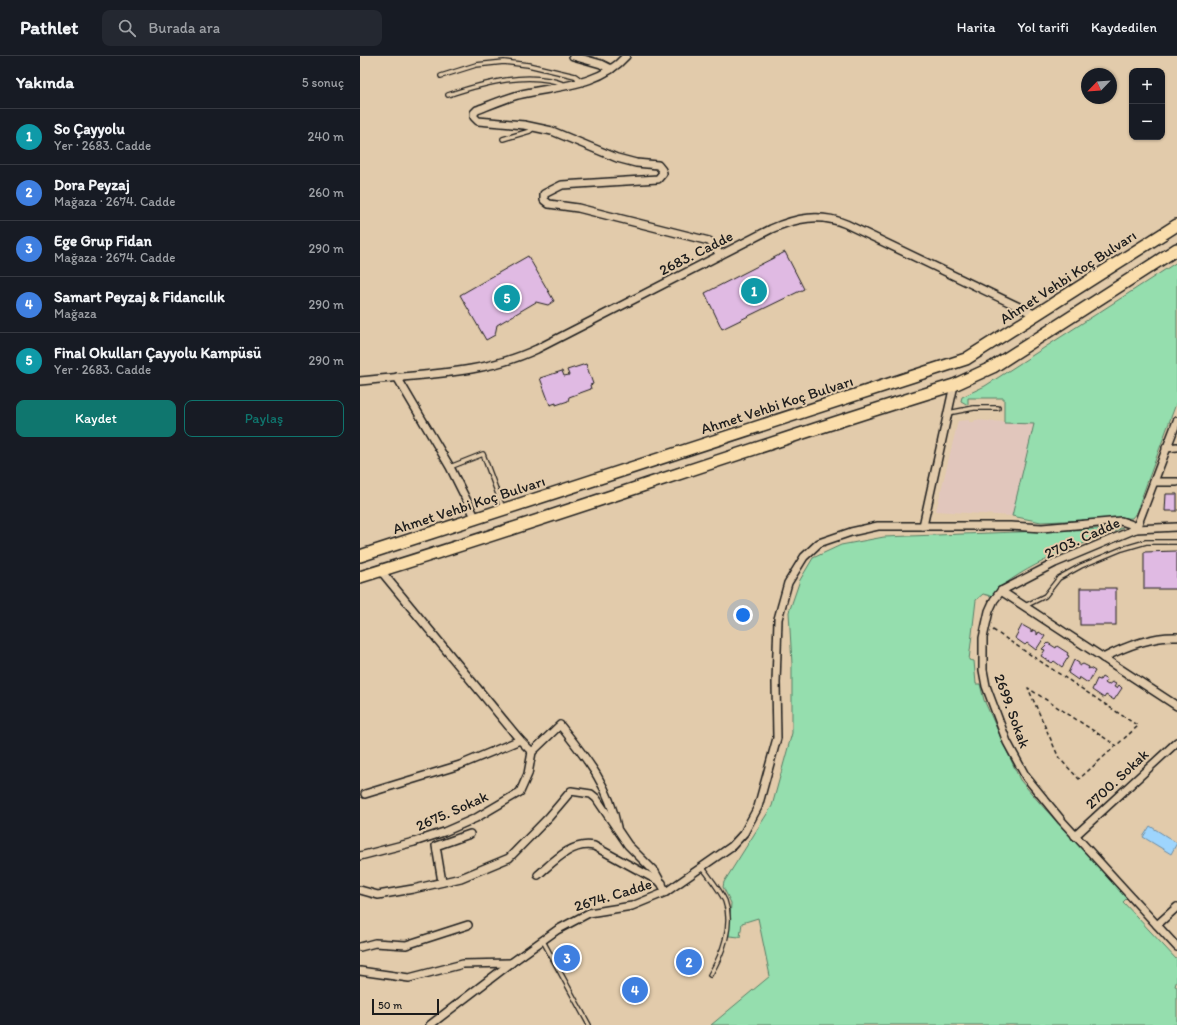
<!DOCTYPE html>
<html lang="tr">
<head>
<meta charset="utf-8">
<style>
	:root { --surface:#171b24; --page:#242831; --text:#f1f3f6; --muted:#9ea1a6; --line:#363941; --accent:#0f766e }
	body { margin:0; font-family:Itim,sans-serif; background:var(--page); color:var(--text) }
	.controls { position:absolute; right:12px; top:12px; display:grid; overflow:hidden; border-radius:8px; box-shadow:0 1px 3px #0004 }
	.controls button { width:36px; height:36px; display:grid; place-items:center; padding:0; border:0; border-bottom:1px solid var(--line); background:var(--surface); color:var(--text); font:20px sans-serif }
	.compass { position:absolute; left:721px; top:12px; width:36px; height:36px; border-radius:50%; background:var(--surface); box-shadow:0 1px 3px #0004; rotate:245deg }
	.scale { position:absolute; left:12px; bottom:10px; width:67px; box-sizing:border-box; padding-left:4px; border:2px solid #1c1c1c; border-top:0; font-size:11px; line-height:14px; white-space:nowrap; color:#1c1c1c; -webkit-text-stroke:3px #e2cbab; paint-order:stroke }
	.you { position:absolute; left:383px; top:559px; width:14px; height:14px; margin:-10px; border:3px solid #fff; border-radius:50%; background:#1a73e8; box-shadow:0 0 0 6px #1a73e833 }
	.badge { display:grid; place-items:center; width:26px; height:26px; border-radius:50%; background:var(--accent); color:#fff; font-size:13px; font-weight:700 }
	.pin { position:absolute; translate:-50% -50%; border:2px solid #fff; box-shadow:0 1px 4px #0006 }
	.list { margin:0; padding:0; list-style:none }
	h2 { display:flex; justify-content:space-between; align-items:center; height:52px; margin:0; padding:0 16px; font-size:17px }
	h2 small { font-size:13px; font-weight:400; color:var(--muted) }
	.list li { display:grid; grid-template-columns:26px 1fr auto; gap:12px; align-items:center; box-sizing:border-box; height:56px; padding:0 16px; border-top:1px solid var(--line) }
	.list b { display:block; font-size:15px; white-space:nowrap }
	.list p { margin:0; font-size:13px; white-space:nowrap; color:var(--muted) }
	.list em { font-size:13px; font-style:normal; color:var(--muted) }
	.actions { display:flex; gap:8px; padding:12px 16px }
	.actions a { flex:1; padding:9px 0; border:1px solid var(--accent); border-radius:8px; text-align:center; font-size:14px; color:var(--accent) }
	.actions .main { background:var(--accent); color:#fff }
	.icon { flex:none; width:22px; height:22px; fill:none; stroke:currentColor; stroke-width:2; stroke-linecap:round; stroke-linejoin:round }
	.map { position:relative; flex:none; width:817px; height:969px; overflow:hidden }
	header { display:flex; align-items:center; gap:24px; box-sizing:border-box; height:56px; padding:0 20px; background:var(--surface); border-bottom:1px solid var(--line) }
	header strong { font-size:19px }
	nav { display:flex; gap:22px; margin-inline-start:auto; font-size:14px }
	.search { width:280px; height:36px; background:var(--page); display:flex; align-items:center; gap:10px; box-sizing:border-box; padding:0 14px; border-radius:8px; color:var(--muted); font-size:15px }
	main { display:flex }
	aside { flex:1; background:var(--surface) }
	.map>svg:first-child { display:block }
	.built { fill:#e1c6bc }
	.green { fill:#95deae; stroke:#587d65 }
	.water { fill:#9ed5fd; stroke:#6a8ba3 }
	.building { fill:#e0bae3; stroke:#1c1c1c }
	.lines { fill:none; stroke-linecap:round; stroke-linejoin:round }
	.service-casing { stroke:#1c1c1c; stroke-width:6 }
	.minor-casing { stroke:#1c1c1c; stroke-width:10 }
	.primary-casing { stroke:#1c1c1c; stroke-width:14 }
	.path { stroke:#1c1c1c; stroke-width:1.5; stroke-dasharray:4 3; stroke-linecap:butt }
	.service { stroke:#e2cbab; stroke-width:3.5 }
	.minor { stroke:#e2cbab; stroke-width:7 }
	.primary { stroke:#faddab; stroke-width:11 }
	.labels { text-anchor:middle; stroke-width:4; stroke-linejoin:round; paint-order:stroke }
	.street-label { font-size:15px; fill:#1c1c1c; stroke:#e2cbab }
</style>
</head>
<body>
<header>
<strong>Pathlet</strong>
<div class="search"><svg class="icon" aria-label="search" viewBox="0 0 24 24"><circle cx="10" cy="10" r="6"/><path d="M15 15l6 6"/></svg>Burada ara</div>
<nav><a>Harita</a><a>Yol tarifi</a><a>Kaydedilen</a></nav>
</header>
<main>
<aside>
<h2>Yakında<small>5 sonuç</small></h2>
<ul class="list">
<li><span class="badge" style="background:#0f9aa8">1</span><div><b>So Çayyolu</b><p>Yer · 2683. Cadde</p></div><em>240 m</em></li>
<li><span class="badge" style="background:#3f7fe0">2</span><div><b>Dora Peyzaj</b><p>Mağaza · 2674. Cadde</p></div><em>260 m</em></li>
<li><span class="badge" style="background:#3f7fe0">3</span><div><b>Ege Grup Fidan</b><p>Mağaza · 2674. Cadde</p></div><em>290 m</em></li>
<li><span class="badge" style="background:#3f7fe0">4</span><div><b>Samart Peyzaj &amp; Fidancılık</b><p>Mağaza</p></div><em>290 m</em></li>
<li><span class="badge" style="background:#0f9aa8">5</span><div><b>Final Okulları Çayyolu Kampüsü</b><p>Yer · 2683. Cadde</p></div><em>290 m</em></li>
</ul>
<div class="actions"><a class="main">Kaydet</a><a>Paylaş</a></div>
</aside>
<div class="map">
<svg width="817" height="969" viewBox="0 0 817 969">
	<rect width="100%" height="100%" fill="#e2cbab"/>
	<filter id="ink" filterUnits="userSpaceOnUse"><feTurbulence type="fractalNoise" baseFrequency=".025" numOctaves="2"/><feDisplacementMap in="SourceGraphic" scale="8" xChannelSelector="R" yChannelSelector="G"/><feConvolveMatrix kernelMatrix="1 2 1 2 8 2 1 2 1" color-interpolation-filters="sRGB"/></filter>
	<g filter="url(#ink)">
		<polygon class="built" points="609,364 609,366 614,366 615,364 674,368 652,460 576,455 598,365"/>
		<g class="green">
			<polygon points="817,206 817,345 776,457 772,462 681,466 652,460 674,368 644,367 644,342 608,342 608,349 601,345 602,341 625,330"/>
			<path d="M763,472C721,489 663,508 631,540L623,538L616,544L609,604L614,605L616,628H620L624,644L660,724L685,753L768,841L763,846L817,904V924L815,930L817,931V969H351L410,920L398,862L382,867L380,881L369,880L371,847L363,831L364,826L412,750L432,677V608L429,556L440,524L453,502L481,489L524,481Z"/>
		</g>
		<polygon class="water" points="790,770 817,787 811,798 783,781"/>
		<g class="building">
			<polygon points="425,196 444,233 362,273 345,237"/>
			<polygon points="168,200 194,245 188,249 176,246 137,269 135,279 126,284 100,239"/>
			<polygon points="226,308 233,328 230,329 231,333 209,341 208,345 196,349 196,347 190,349 180,322 202,315 204,320 209,319 207,314"/>
			<polygon points="806,438 817,438 817,455 805,455"/>
			<polygon points="817,495 817,533 784,533 784,496"/>
			<rect x="720" y="532" width="36" height="37"/>
			<polygon points="662,569 671,574 671,577 673,574 677,576 677,579 679,576 685,580 676,594 667,587 665,589 655,582"/>
			<polygon points="688,587 696,592 697,590 708,597 707,599 709,600 702,611 694,605 692,607 681,600 685,594 682,593"/>
			<polygon points="714,604 719,607 719,610 723,608 729,611 728,613 730,612 735,615 728,627 719,621 718,624 708,617"/>
			<polygon points="742,621 747,624 745,627 748,629 752,626 756,628 754,631 757,632 759,629 762,632 754,644 746,639 744,642 732,634 737,623 740,624"/>
		</g>
		<g class="lines">
			<g class="service-casing">
				<g id="service">
					<polyline points="81,20 116,9 144,6 168,9 215,20 223,26"/>
					<path d="M88,39C124,27 170,14 206,29"/>
					<polyline points="143,83 170,75 175,71"/>
					<polyline points="588,357 614,352 638,352"/>
					<polyline points="90,411 123,398 143,452"/>
					<polyline points="665,550 685,540 699,522 721,510 762,493 786,486 817,486"/>
					<path d="M343,812C350,822 360,834 365,845C374,869 362,899 350,919"/>
					<polyline points="183,885 229,969"/>
				</g>
			</g>
			<g class="minor-casing">
				<g id="minor">
					<polyline points="213,0 241,8 251,13"/>
					<path d="M266,0C239,31 194,30 158,39C144,43 130,49 117,54L114,57V61L118,65L164,69L192,75L257,102L276,107L298,109L302,114L303,117L298,123L202,129L184,138V144L189,148L218,152L349,185L354,190L360,199"/>
					<polyline points="37,321 90,411 116,463"/>
					<path d="M0,325C59,318 123,319 177,293L411,173C436,162 460,157 486,168L676,259"/>
					<polyline points="806,392 817,391"/>
					<polyline points="794,426 817,426"/>
					<polyline points="563,470 594,329"/>
					<polyline points="817,471 776,473 695,507 641,535 634,544 629,555 623,582 623,614 626,630 647,686 666,721 702,765 817,891"/>
					<polyline points="21,515 160,684 172,696"/>
					<polyline points="641,535 817,650"/>
					<path d="M743,602C766,590 791,580 817,581"/>
					<polyline points="5,738 100,709 160,684"/>
					<polyline points="715,780 817,686"/>
					<path d="M0,800L54,786L84,776L116,762L160,736L168,718L172,696L200,669C226,702 249,729 257,771"/>
					<path d="M178,819C193,806 212,785 234,790L302,827"/>
					<polyline points="82,826 76,790 110,778"/>
					<polyline points="0,834 18,839 53,833 101,822 149,802 189,761 211,735 231,738 236,742 268,789 295,816 306,836"/>
					<polyline points="797,869 817,851"/>
					<polyline points="0,891 15,887 46,889 108,869"/>
					<polyline points="0,915 49,922 103,908 151,907"/>
					<polyline points="70,969 151,907 197,874 229,857 272,850 306,836 372,790 384,777 398,751 417,682 416,627 418,563 428,527 444,501 459,487 491,476 518,470 650,470 682,472 761,465 770,468 776,473 817,365"/>
				</g>
			</g>
			<g class="primary-casing">
				<g id="primary">
					<polyline points="0,500 606,303 817,169"/>
					<path d="M0,521C199,460 395,390 594,329L633,311L817,193"/>
				</g>
			</g>
			<polyline class="path" points="633,574 778,670 719,723 699,702 668,632 757,690"/>
			<use href="#service" class="service"/>
			<use href="#minor" class="minor"/>
			<use href="#primary" class="primary"/>
		</g>
	</g>
	<g class="labels">
		<g class="street-label">
			<text transform="translate(336 197) rotate(-27)" y="5">2683. Cadde</text>
			<text transform="translate(708 221) rotate(-33)" y="5">Ahmet Vehbi Koç Bulvarı</text>
			<text transform="translate(417 349) rotate(-18)" y="5">Ahmet Vehbi Koç Bulvarı</text>
			<text transform="translate(109 449) rotate(-18)" y="5">Ahmet Vehbi Koç Bulvarı</text>
			<text transform="translate(722 482) rotate(-24)" y="5">2703. Cadde</text>
			<text transform="translate(652 655) rotate(70)" y="5">2699. Sokak</text>
			<text transform="translate(757 723) rotate(-43)" y="5">2700. Sokak</text>
			<text transform="translate(92 755) rotate(-24)" y="5">2675. Sokak</text>
			<text transform="translate(253 839) rotate(-17)" y="5">2674. Cadde</text>
		</g>
	</g>
</svg>
<div class="controls">
<button>+</button>
<button>−</button>
</div>
<svg class="compass" viewBox="-18 -18 36 36"><path d="M0-13l5 13h-10z" fill="#e53935"/><path d="M0 13l5-13h-10z" fill="#9ea1a6"/></svg>
<div class="scale">50 m</div>
<div class="you"></div>
<div class="pin badge" style="left:394px;top:235px;background:#0f9aa8">1</div>
<div class="pin badge" style="left:329px;top:906px;background:#3f7fe0">2</div>
<div class="pin badge" style="left:207px;top:902px;background:#3f7fe0">3</div>
<div class="pin badge" style="left:275px;top:934px;background:#3f7fe0">4</div>
<div class="pin badge" style="left:147px;top:242px;background:#0f9aa8">5</div>
</div>
</main>
</body>
</html>
